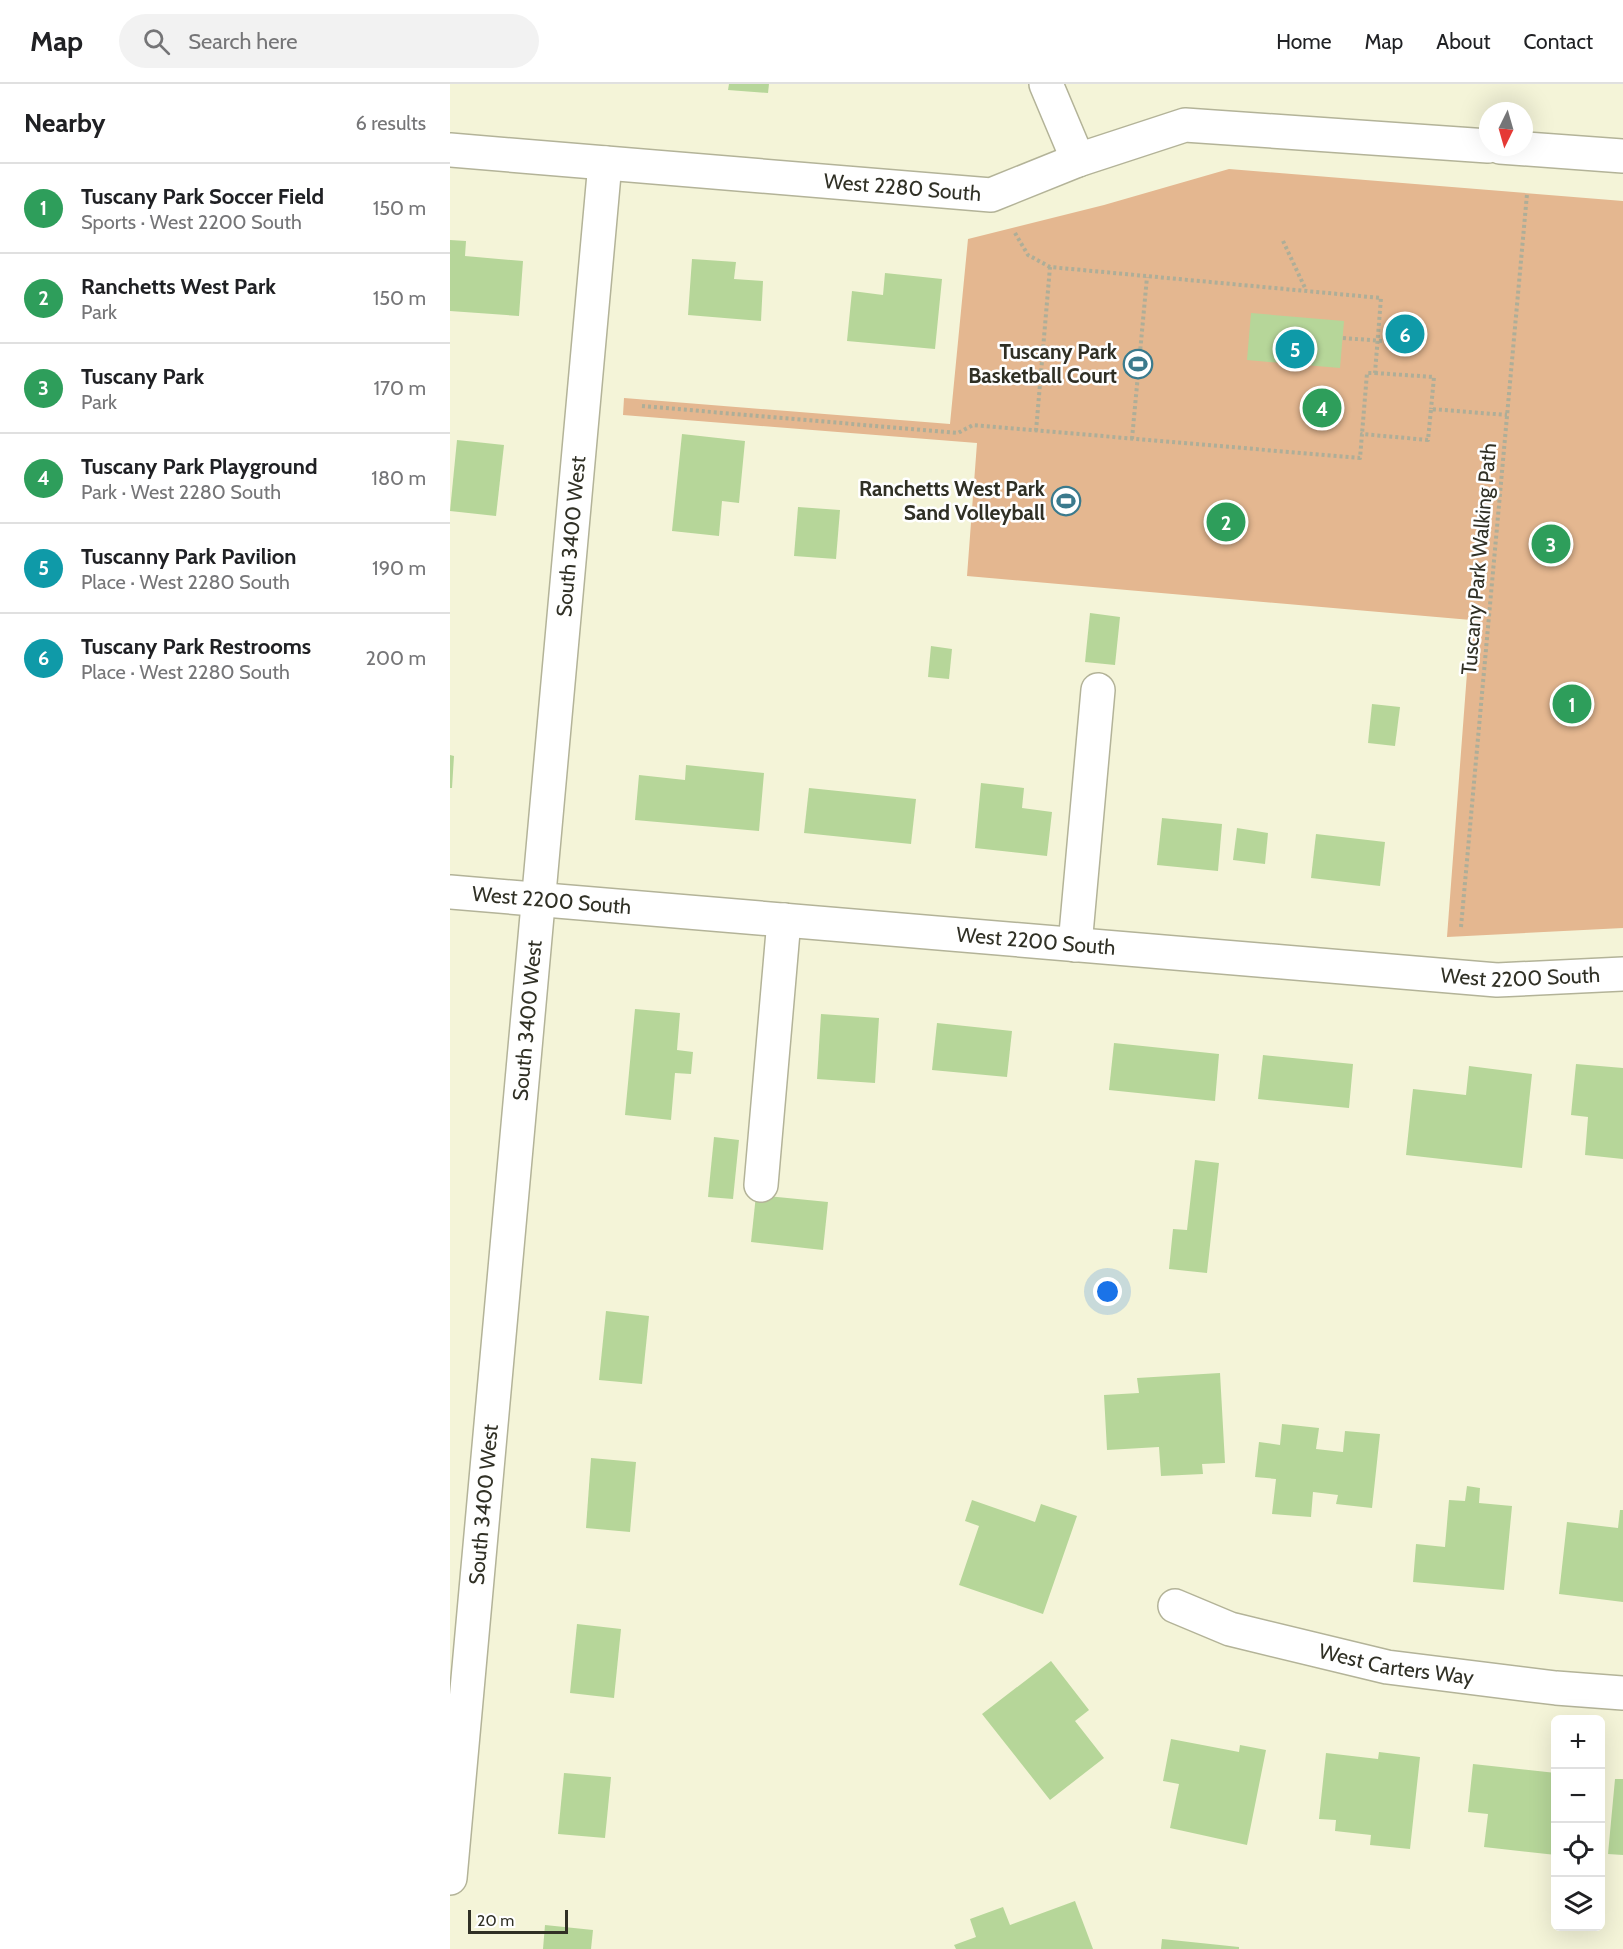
<!DOCTYPE html>
<html lang="en">
<head>
<meta charset="utf-8">
<style>
	:root { --surface:#fff; --page:#f2f2f2; --text:#202124; --muted:#757577; --line:#e0e0e0; --accent:#3a7a8d }
	body { margin:0; font-family:Cabin,sans-serif; background:var(--page); color:var(--text) }
	.controls { position:absolute; right:18px; bottom:18px; display:grid; overflow:hidden; border-radius:9px; box-shadow:0 6px 24px #0002 }
	.controls button { width:54px; height:54px; display:grid; place-items:center; padding:0; border:0; border-bottom:2px solid var(--line); background:var(--surface); color:var(--text); font:30px sans-serif }
	.compass { position:absolute; left:1029px; top:18px; width:54px; height:54px; border-radius:50%; background:var(--surface); box-shadow:0 6px 24px #0002; rotate:185deg }
	.scale { position:absolute; left:18px; bottom:15px; width:100px; box-sizing:border-box; padding-left:6px; border:3px solid #303025; border-top:0; font-size:16px; line-height:21px; white-space:nowrap; color:#303025; -webkit-text-stroke:4px #fff; paint-order:stroke }
	.you { position:absolute; left:658px; top:1208px; width:21px; height:21px; margin:-15px; border:4px solid #fff; border-radius:50%; background:#1a73e8; box-shadow:0 0 0 9px #1a73e833 }
	.badge { display:grid; place-items:center; width:39px; height:39px; border-radius:50%; background:var(--accent); color:#fff; font-size:20px; font-weight:700 }
	.pin { position:absolute; translate:-50% -50%; border:3px solid #fff; box-shadow:0 2px 6px #0006 }
	.list { margin:0; padding:0; list-style:none }
	h2 { display:flex; justify-content:space-between; align-items:center; height:78px; margin:0; padding:0 24px; font-size:26px }
	h2 small { font-size:20px; font-weight:400; color:var(--muted) }
	.list li { display:grid; grid-template-columns:39px 1fr auto; gap:18px; align-items:center; box-sizing:border-box; height:90px; padding:0 24px; border-top:2px solid var(--line) }
	.list b { display:block; font-size:22px; white-space:nowrap }
	.list p { margin:0; font-size:20px; white-space:nowrap; color:var(--muted) }
	.list em { font-size:20px; font-style:normal; color:var(--muted) }
	.icon { flex:none; width:33px; height:33px; fill:none; stroke:currentColor; stroke-width:2; stroke-linecap:round; stroke-linejoin:round }
	.map { position:relative; flex:none; width:1173px; height:1865px; overflow:hidden }
	header { display:flex; align-items:center; gap:36px; box-sizing:border-box; height:84px; padding:0 30px; background:var(--surface); border-bottom:2px solid var(--line) }
	header strong { font-size:28px }
	nav { display:flex; gap:33px; margin-inline-start:auto; font-size:21px }
	.search { width:420px; height:54px; background:var(--page); display:flex; align-items:center; gap:15px; box-sizing:border-box; padding:0 21px; border-radius:33px; color:var(--muted); font-size:22px }
	main { display:flex }
	aside { flex:1; background:var(--surface) }
	.map>svg:first-child { display:block }
	.green { fill:#e4b790 }
	.building { fill:#b6d699 }
	.lines { fill:none; stroke-linecap:round; stroke-linejoin:round }
	.minor-casing { stroke:#b3b398; stroke-width:36 }
	.path { stroke:#aeae98; stroke-width:4; stroke-dasharray:3 3; stroke-linecap:butt }
	.minor { stroke:#fff; stroke-width:33 }
	.labels { text-anchor:middle; stroke-width:5; stroke-linejoin:round; paint-order:stroke }
	.street-label { font-size:21px; fill:#303025; stroke:#fff }
	.poi-label { font-size:21px; font-weight:bold; fill:#303025; stroke:#fff; text-anchor:end }
</style>
</head>
<body>
<header>
<strong>Map</strong>
<div class="search"><svg class="icon" aria-label="search" viewBox="0 0 24 24"><circle cx="10" cy="10" r="6"/><path d="M15 15l6 6"/></svg>Search here</div>
<nav><a>Home</a><a>Map</a><a>About</a><a>Contact</a></nav>
</header>
<main>
<aside>
<h2>Nearby<small>6 results</small></h2>
<ul class="list">
<li><span class="badge" style="background:#2e9e5b">1</span><div><b>Tuscany Park Soccer Field</b><p>Sports · West 2200 South</p></div><em>150 m</em></li>
<li><span class="badge" style="background:#2e9e5b">2</span><div><b>Ranchetts West Park</b><p>Park</p></div><em>150 m</em></li>
<li><span class="badge" style="background:#2e9e5b">3</span><div><b>Tuscany Park</b><p>Park</p></div><em>170 m</em></li>
<li><span class="badge" style="background:#2e9e5b">4</span><div><b>Tuscany Park Playground</b><p>Park · West 2280 South</p></div><em>180 m</em></li>
<li><span class="badge" style="background:#0f9aa8">5</span><div><b>Tuscanny Park Pavilion</b><p>Place · West 2280 South</p></div><em>190 m</em></li>
<li><span class="badge" style="background:#0f9aa8">6</span><div><b>Tuscany Park Restrooms</b><p>Place · West 2280 South</p></div><em>200 m</em></li>
</ul>
</aside>
<div class="map">
<svg width="1173" height="1865" viewBox="0 0 1173 1865">
	<rect width="100%" height="100%" fill="#f4f4d8"/>
	<polygon class="green" points="779,85 1173,117 1173,844 997,853 1021,536 517,492 527,359 173,331 174,314 500,340 518,155 654,121"/>
	<g class="building">
		<polygon points="279,0 319,0 318,9 278,6"/>
		<polygon points="0,156 16,157 15,172 73,177 69,232 0,227"/>
		<polygon points="242,175 286,178 284,195 313,197 311,237 238,231"/>
		<polygon points="435,189 492,195 485,265 397,257 402,207 433,211"/>
		<polygon points="801,229 894,237 890,284 797,276"/>
		<polygon points="948,239 964,241 963,270 945,269"/>
		<polygon points="232,350 295,357 289,419 272,417 269,452 222,447"/>
		<polygon points="7,356 54,361 46,432 0,427"/>
		<polygon points="348,423 390,426 386,475 344,472"/>
		<polygon points="640,529 670,533 665,581 635,578"/>
		<polygon points="481,562 502,565 499,595 478,593"/>
		<polygon points="922,620 950,623 945,662 918,659"/>
		<polygon points="0,671 4,672 2,704 0,704"/>
		<polygon points="236,681 314,689 309,747 185,736 189,691 235,696"/>
		<polygon points="531,699 574,704 572,724 602,728 597,772 525,764"/>
		<polygon points="359,704 466,715 461,760 354,749"/>
		<polygon points="712,734 772,740 768,787 707,781"/>
		<polygon points="787,744 818,749 815,780 783,776"/>
		<polygon points="866,750 935,758 930,802 861,794"/>
		<polygon points="185,925 230,929 227,966 243,968 241,990 225,989 221,1036 175,1031"/>
		<polygon points="371,930 429,934 425,999 367,995"/>
		<polygon points="487,939 562,947 557,993 482,986"/>
		<polygon points="664,959 769,970 765,1017 659,1006"/>
		<polygon points="813,971 903,980 899,1024 808,1015"/>
		<polygon points="1126,980 1173,984 1173,1075 1135,1071 1138,1033 1121,1031"/>
		<polygon points="1019,982 1082,990 1072,1084 956,1071 963,1005 1016,1011"/>
		<polygon points="264,1053 289,1056 283,1115 258,1113"/>
		<polygon points="745,1076 769,1079 757,1189 719,1185 723,1145 737,1146"/>
		<polygon points="306,1111 378,1118 373,1166 301,1158"/>
		<polygon points="156,1227 199,1232 192,1300 149,1296"/>
		<polygon points="770,1289 775,1379 752,1380 753,1390 711,1392 709,1363 657,1366 654,1311 689,1309 687,1294"/>
		<polygon points="832,1340 869,1344 866,1365 893,1368 895,1347 930,1350 922,1424 886,1420 888,1411 863,1408 861,1433 822,1430 826,1395 805,1393 809,1358 830,1361"/>
		<polygon points="141,1374 186,1378 180,1448 136,1444"/>
		<polygon points="1017,1402 1030,1404 1029,1419 1062,1422 1054,1506 963,1498 966,1460 995,1463 999,1416 1015,1417"/>
		<polygon points="522,1416 585,1438 591,1420 627,1432 593,1530 509,1501 529,1442 515,1437"/>
		<polygon points="1170,1426 1173,1426 1173,1518 1109,1510 1117,1438 1168,1444"/>
		<polygon points="127,1540 171,1545 164,1614 120,1609"/>
		<polygon points="601,1577 639,1626 625,1637 654,1674 600,1716 532,1630"/>
		<polygon points="721,1655 789,1668 790,1661 816,1666 797,1761 720,1744 729,1700 713,1697"/>
		<polygon points="929,1668 970,1673 960,1765 920,1761 921,1751 885,1747 886,1736 869,1735 876,1669 928,1675"/>
		<polygon points="1023,1680 1106,1689 1106,1771 1034,1763 1038,1730 1018,1728"/>
		<polygon points="114,1689 161,1693 155,1754 108,1750"/>
		<polygon points="1165,1695 1173,1695 1173,1771 1158,1770"/>
		<polygon points="625,1817 643,1865 506,1865 504,1861 526,1853 520,1835 553,1823 560,1841"/>
		<polygon points="95,1841 143,1846 141,1865 93,1865"/>
		<polygon points="712,1855 789,1863 789,1865 711,1865"/>
	</g>
	<g class="lines">
		<g class="minor-casing">
			<g id="minor">
				<polyline points="596,0 628,76"/>
				<polyline points="1050,63 1173,72"/>
				<path id="s1" d="M0,66L541,111L628,76L735,41L1038,62"/>
				<path id="s2" d="M0,808L1047,896L1173,890"/>
				<polyline points="625,861 648,606"/>
				<polyline points="311,1101 334,836"/>
				<path id="s3" d="M725,1522L780,1545L937,1583L1106,1604L1173,1609"/>
				<path id="s4" d="M0,1794L155,79"/>
			</g>
		</g>
		<g class="path">
			<polyline points="565,149 578,171 600,183 931,214 925,289 917,289 912,350"/>
			<polyline points="833,157 856,206"/>
			<polyline points="893,254 946,258"/>
			<polyline points="925,289 984,293 981,325"/>
			<polyline points="192,322 508,349 523,341 910,374 912,350 978,356 981,325 1057,331"/>
			<polyline points="586,347 600,183"/>
			<polyline points="682,355 697,193"/>
			<polyline points="1011,843 1077,110"/>
		</g>
		<use href="#minor" class="minor"/>
	</g>
	<defs>
		<g id="stadium-ring" transform="scale(1.5)"><circle r="9.5" fill="#fff" stroke="#3a7a8d" stroke-width="1.5"/><path d="M0-5a6.5 5 0 1 0 0 10a6.5 5 0 1 0 0-10ZM-3.5-1.8h7v3.6h-7Z" fill="#3a7a8d"/></g>
	</defs>
	<g fill-rule="evenodd">
		<use href="#stadium-ring" x="688" y="280"/>
		<use href="#stadium-ring" x="616" y="417"/>
	</g>
	<g class="labels">
		<g class="street-label">
			<text dy="7" stroke="none"><textPath href="#s1" startOffset="454">West 2280 South</textPath></text>
			<text dy="7" stroke="none"><textPath href="#s4" startOffset="1347">South 3400 West</textPath></text>
			<text transform="translate(1029 475) rotate(-85)" y="7">Tuscany Park Walking Path</text>
			<text dy="7" stroke="none"><textPath href="#s2" startOffset="102">West 2200 South</textPath></text>
			<text dy="7" stroke="none"><textPath href="#s2" startOffset="588">West 2200 South</textPath></text>
			<text dy="7" stroke="none"><textPath href="#s2" startOffset="1074">West 2200 South</textPath></text>
			<text dy="7" stroke="none"><textPath href="#s4" startOffset="861">South 3400 West</textPath></text>
			<text dy="7" stroke="none"><textPath href="#s4" startOffset="375">South 3400 West</textPath></text>
			<text dy="7" stroke="none"><textPath href="#s3" startOffset="230">West Carters Way</textPath></text>
		</g>
		<g class="poi-label">
			<text x="667" y="275">Tuscany Park<tspan x="667" dy="24">Basketball Court</tspan></text>
			<text x="595" y="412">Ranchetts West Park<tspan x="595" dy="24">Sand Volleyball</tspan></text>
		</g>
	</g>
</svg>
<div class="controls">
<button>+</button>
<button>−</button>
<button><svg class="icon" aria-label="locate" viewBox="0 0 24 24"><circle cx="12" cy="12" r="6"/><path d="M12 2v4M12 18v4M2 12h4M18 12h4"/></svg></button>
<button><svg class="icon" aria-label="layers" viewBox="0 0 24 24"><path d="M12 4l9 5-9 5-9-5zM3 14l9 5 9-5"/></svg></button>
</div>
<svg class="compass" viewBox="-18 -18 36 36"><path d="M0-13l5 13h-10z" fill="#e53935"/><path d="M0 13l5-13h-10z" fill="#757577"/></svg>
<div class="scale">20 m</div>
<div class="you"></div>
<div class="pin badge" style="left:1122px;top:620px;background:#2e9e5b">1</div>
<div class="pin badge" style="left:776px;top:438px;background:#2e9e5b">2</div>
<div class="pin badge" style="left:1101px;top:460px;background:#2e9e5b">3</div>
<div class="pin badge" style="left:872px;top:324px;background:#2e9e5b">4</div>
<div class="pin badge" style="left:845px;top:265px;background:#0f9aa8">5</div>
<div class="pin badge" style="left:955px;top:250px;background:#0f9aa8">6</div>
</div>
</main>
</body>
</html>
